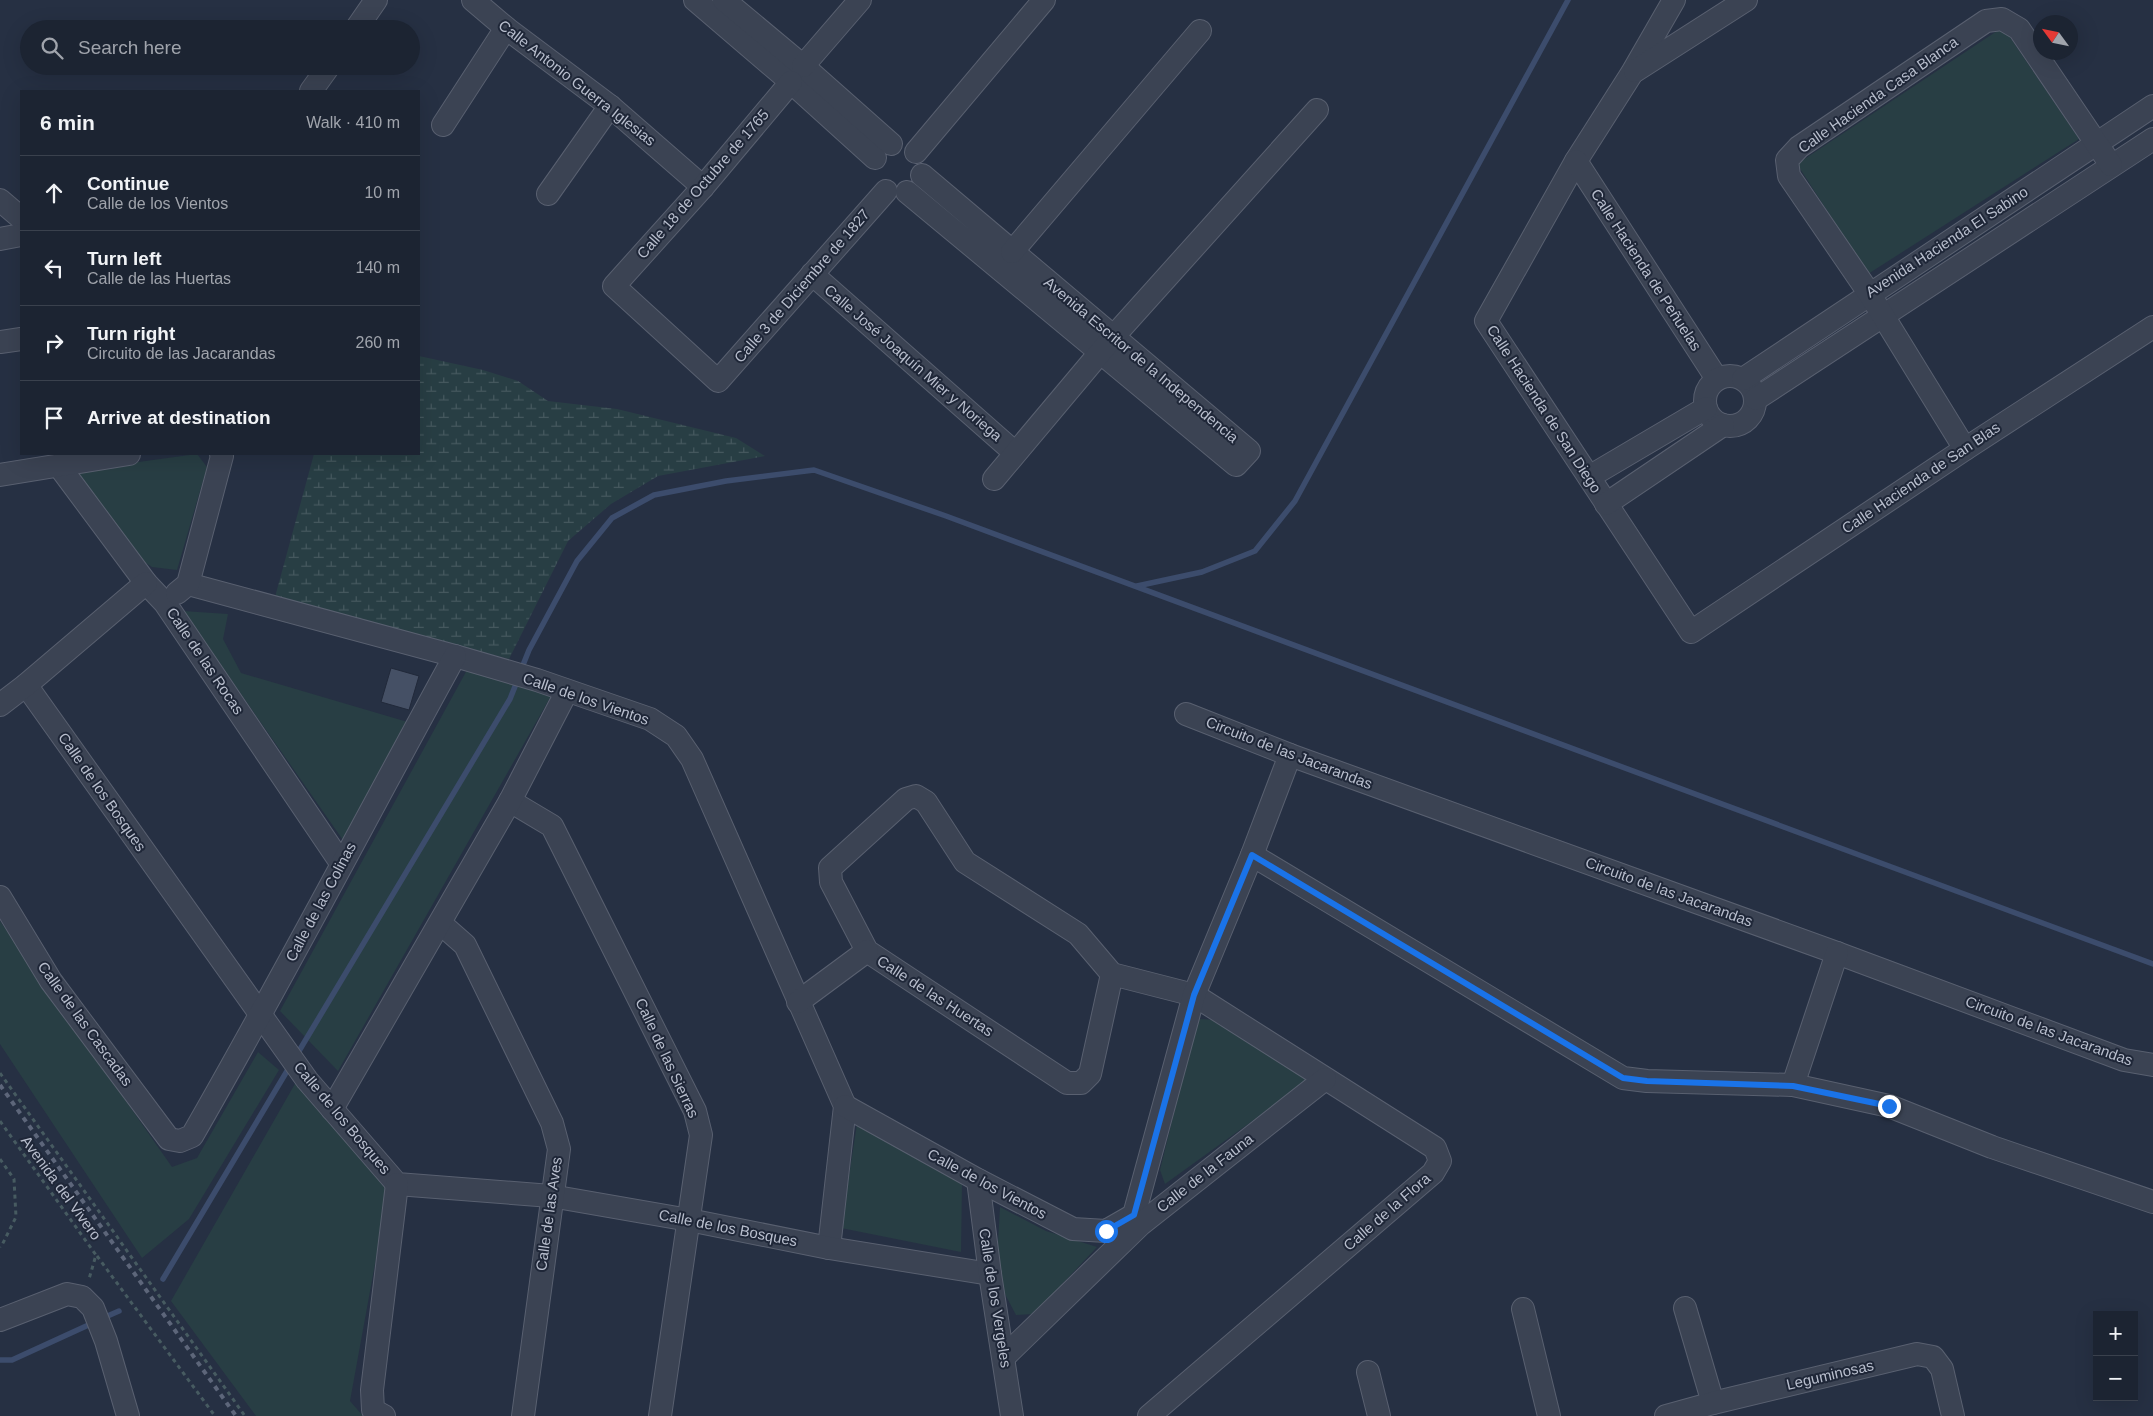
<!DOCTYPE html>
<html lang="en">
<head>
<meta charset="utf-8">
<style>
	:root { --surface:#1c2432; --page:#252c3a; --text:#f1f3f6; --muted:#a0a4ac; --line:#3a414d }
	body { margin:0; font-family:Helvetica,sans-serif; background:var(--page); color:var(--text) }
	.controls { position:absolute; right:15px; bottom:15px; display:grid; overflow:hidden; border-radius:0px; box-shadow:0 5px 20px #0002 }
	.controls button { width:45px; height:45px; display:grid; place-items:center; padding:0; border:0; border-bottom:1px solid var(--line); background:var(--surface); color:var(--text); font:25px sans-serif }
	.compass { position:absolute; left:2033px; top:15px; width:45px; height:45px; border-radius:50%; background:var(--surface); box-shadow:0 5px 20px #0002; rotate:303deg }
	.stop { position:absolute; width:15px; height:15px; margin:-11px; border:4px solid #1a73e8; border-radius:50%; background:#fff }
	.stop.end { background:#1a73e8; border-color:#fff; box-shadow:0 1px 5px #0008 }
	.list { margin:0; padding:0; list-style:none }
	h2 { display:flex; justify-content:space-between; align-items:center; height:65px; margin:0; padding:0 20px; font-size:21px }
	h2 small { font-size:16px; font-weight:400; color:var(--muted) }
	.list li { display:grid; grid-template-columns:32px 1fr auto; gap:15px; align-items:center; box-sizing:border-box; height:75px; padding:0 20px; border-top:1px solid var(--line) }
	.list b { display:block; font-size:19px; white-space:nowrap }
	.list p { margin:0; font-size:16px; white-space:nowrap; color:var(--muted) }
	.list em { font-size:16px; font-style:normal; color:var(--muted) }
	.icon { flex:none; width:28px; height:28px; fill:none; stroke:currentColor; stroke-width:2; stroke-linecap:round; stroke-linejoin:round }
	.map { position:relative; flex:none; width:2153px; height:1416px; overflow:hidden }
	.search { position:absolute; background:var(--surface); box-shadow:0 5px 20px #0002; left:20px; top:20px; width:400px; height:55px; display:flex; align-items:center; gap:12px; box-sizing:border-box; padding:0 18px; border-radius:28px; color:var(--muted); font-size:19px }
	.panel { position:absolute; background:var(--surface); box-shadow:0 5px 20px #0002; left:20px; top:90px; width:400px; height:365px; border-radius:0px }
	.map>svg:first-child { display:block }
	.wetland { fill:url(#wetland-marsh) }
	.park { fill:#283e44 }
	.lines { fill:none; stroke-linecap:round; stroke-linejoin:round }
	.stream { stroke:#3c4c6c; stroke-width:5.5 }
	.building { fill:#455065; stroke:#21293a }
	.minor-casing { stroke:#596070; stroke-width:24 }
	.path { stroke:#475b61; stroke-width:3; stroke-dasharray:4 4; stroke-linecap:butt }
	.minor { stroke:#3b4353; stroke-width:22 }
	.rail { stroke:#5d667a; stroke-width:4; stroke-dasharray:5 5; stroke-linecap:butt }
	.route { stroke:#1a73e8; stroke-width:6 }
	.labels { text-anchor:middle; stroke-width:4; stroke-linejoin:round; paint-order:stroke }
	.street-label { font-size:15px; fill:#b8becd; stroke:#1f2738 }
</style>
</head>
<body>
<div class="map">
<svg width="2153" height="1416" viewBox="0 0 2153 1416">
	<defs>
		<pattern id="wetland-marsh" width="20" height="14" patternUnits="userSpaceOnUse" patternTransform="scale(1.25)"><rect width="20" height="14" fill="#283e44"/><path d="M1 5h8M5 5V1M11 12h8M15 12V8" fill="none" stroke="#45585e"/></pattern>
	</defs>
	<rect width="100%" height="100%" fill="#263043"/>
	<polygon class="wetland" points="419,356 483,370 518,381 548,401 617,409 736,438 765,456 658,476 611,504 568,541 509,659 275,597 314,454 419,454"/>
	<g class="park">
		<polygon points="2003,27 2079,139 1868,274 1797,164"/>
		<polygon points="197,454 207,467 177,570 152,567 140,559 72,471"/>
		<polygon points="183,611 228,614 223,639 241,673 411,723 345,843"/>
		<polygon points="467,670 551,696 338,1071 280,1011"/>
		<polygon points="0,921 172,1167 197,1158 258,1052 279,1070 189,1219 142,1258 0,1044"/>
		<polygon points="1197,1019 1221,1020 1309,1080 1165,1184 1160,1170"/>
		<polygon points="296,1082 389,1187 350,1401 363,1416 256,1416 171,1301"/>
		<polygon points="857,1124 962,1182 961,1252 841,1228"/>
		<polygon points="1000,1207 1046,1231 1097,1247 1034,1314 1016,1315 996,1277"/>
	</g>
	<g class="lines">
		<g class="stream">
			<polyline points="1137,586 1202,572 1255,551 1295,501 1568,0"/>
			<polyline points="521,670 529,650 577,561 612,518 654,495 726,481 814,470 946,516 2153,964"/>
			<polyline points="296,1056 510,699 518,679"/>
			<polyline points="163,1279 290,1066"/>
			<polyline points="103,1318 119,1311"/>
			<polyline points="0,1360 12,1360 95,1322"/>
		</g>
	</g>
	<polygon class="building" points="391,668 419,676 409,710 381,702"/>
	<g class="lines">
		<g class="minor-casing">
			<g id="minor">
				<polyline points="473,0 506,28 610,106 703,187"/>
				<polyline points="695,0 791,82 875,158"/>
				<polyline points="724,0 803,66 891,144"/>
				<polyline points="1674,0 1632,73 1576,161 1486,321 1691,632 1965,449 2153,327"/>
				<polyline points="356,29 376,0"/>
				<polyline points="803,66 860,0"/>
				<polyline points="1635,71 1746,0"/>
				<polyline points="791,82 703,187 614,286 718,381 886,191"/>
				<polyline points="311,91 329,66"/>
				<polyline points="443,125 506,28"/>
				<polyline points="916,152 1044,0"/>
				<polyline points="1576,161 1717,379"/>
				<polyline points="907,192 1236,465 1249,451 922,175"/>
				<polyline points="548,194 610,106"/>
				<polyline points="0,200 21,218"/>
				<polyline points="0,239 21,235"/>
				<polyline points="1012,252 1200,31"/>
				<polyline points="812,274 1014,452"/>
				<polyline points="0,342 21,339"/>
				<circle cx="1730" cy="401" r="25"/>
				<polyline points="1743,379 2153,106"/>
				<polyline points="1756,399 2153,139"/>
				<polyline points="1965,449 1869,293 1789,176 1787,160 1799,147 1986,21 2002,19 2019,29 2111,165"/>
				<polyline points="59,466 146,583 165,603 341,863"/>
				<polyline points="0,475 129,454"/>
				<polyline points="1589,477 1706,408"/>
				<polyline points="994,479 1114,336 1317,110"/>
				<polyline points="1606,504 1723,425"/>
				<polyline points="188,584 455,656 537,680 650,719 676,736 692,759 845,1106 829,1248"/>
				<polyline points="177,593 188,584 222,456 221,454"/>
				<polyline points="26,685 307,1080 397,1184 551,1196 689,1220 829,1248 990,1274"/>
				<polyline points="0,705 26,685 146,583"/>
				<polyline points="1186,714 1290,755 1837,953 2124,1060 2153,1065"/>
				<polyline points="510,801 552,826 695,1111 701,1135 660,1416"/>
				<polyline points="1252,855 1623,1078 1647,1081 1793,1085 1889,1106 1992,1147 2153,1202"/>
				<path d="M0,897L51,981L169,1139L180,1141L192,1136C283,978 367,816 455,656"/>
				<polyline points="440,923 465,945 552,1123 559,1149 523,1416"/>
				<polyline points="1112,974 1090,1074 1081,1083 1067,1083 867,951 831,882 830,868 906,799 916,796 926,802 965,862 1078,934 1112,974 1194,995 1435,1148 1440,1161 1433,1173 1149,1416"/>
				<polyline points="798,1002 867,951"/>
				<polyline points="1793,1085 1837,953"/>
				<polyline points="845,1106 978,1180 1073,1229 1106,1231 1134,1215"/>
				<polyline points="332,1109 510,801 567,691"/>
				<polyline points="978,1180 990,1274 1012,1416"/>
				<polyline points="1134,1215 1194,995 1252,855 1290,755"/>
				<polyline points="1685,1308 1713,1403"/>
				<polyline points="1523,1309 1549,1416"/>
				<polyline points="0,1320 67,1294 82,1297 93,1308 106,1341 128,1416"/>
				<polyline points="1004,1357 1141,1224 1325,1079"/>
				<polyline points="1368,1372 1379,1416"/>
				<polyline points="384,1416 373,1410 372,1390 397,1184"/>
				<polyline points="1666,1416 1713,1403 1917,1354 1933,1357 1942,1369 1953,1416"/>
			</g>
		</g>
		<g class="path">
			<polyline points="0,1073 245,1416"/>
			<polyline points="0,1121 96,1255 89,1279"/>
			<polyline points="0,1159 14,1179 16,1217 2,1245 0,1247"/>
			<polyline points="97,1256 215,1416"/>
		</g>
		<use href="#minor" class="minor"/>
		<polyline class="rail" points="0,1085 236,1416"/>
	</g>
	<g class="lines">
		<polyline class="route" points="1106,1231 1134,1215 1194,995 1252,855 1623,1078 1647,1081 1793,1086 1889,1106"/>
	</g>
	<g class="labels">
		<g class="street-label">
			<text transform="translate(577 83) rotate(38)" y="5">Calle Antonio Guerra Iglesias</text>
			<text transform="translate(1878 95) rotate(-35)" y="5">Calle Hacienda Casa Blanca</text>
			<text transform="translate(703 184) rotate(-49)" y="5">Calle 18 de Octubre de 1765</text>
			<text transform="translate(1947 242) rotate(-33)" y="5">Avenida Hacienda El Sabino</text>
			<text transform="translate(1646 270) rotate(57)" y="5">Calle Hacienda de Peñuelas</text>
			<text transform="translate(802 286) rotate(-49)" y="5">Calle 3 de Diciembre de 1827</text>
			<text transform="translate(1141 360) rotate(40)" y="5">Avenida Escritor de la Independencia</text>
			<text transform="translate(913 363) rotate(41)" y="5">Calle José Joaquín Mier y Noriega</text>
			<text transform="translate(1544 409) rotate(57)" y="5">Calle Hacienda de San Diego</text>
			<text transform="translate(1921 478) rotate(-34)" y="5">Calle Hacienda de San Blas</text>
			<text transform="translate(205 661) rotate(56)" y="5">Calle de las Rocas</text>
			<text transform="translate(586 699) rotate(19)" y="5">Calle de los Vientos</text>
			<text transform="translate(1289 753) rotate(21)" y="5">Circuito de las Jacarandas</text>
			<text transform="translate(102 792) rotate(55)" y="5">Calle de los Bosques</text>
			<text transform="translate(1669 892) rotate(20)" y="5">Circuito de las Jacarandas</text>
			<text transform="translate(321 902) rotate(-62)" y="5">Calle de las Colinas</text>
			<text transform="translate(935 996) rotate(33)" y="5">Calle de las Huertas</text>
			<text transform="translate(85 1024) rotate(54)" y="5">Calle de las Cascadas</text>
			<text transform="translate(2049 1031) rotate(20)" y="5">Circuito de las Jacarandas</text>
			<text transform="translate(667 1058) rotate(65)" y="5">Calle de las Sierras</text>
			<text transform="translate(342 1118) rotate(50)" y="5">Calle de los Bosques</text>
			<text transform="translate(1205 1173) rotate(-38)" y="5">Calle de la Fauna</text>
			<text transform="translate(987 1184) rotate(28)" y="5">Calle de los Vientos</text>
			<text transform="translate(61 1188) rotate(54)" y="5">Avenida del Vivero</text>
			<text transform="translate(1387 1212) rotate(-41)" y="5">Calle de la Flora</text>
			<text transform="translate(549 1214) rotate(-82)" y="5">Calle de las Aves</text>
			<text transform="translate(728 1228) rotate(11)" y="5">Calle de los Bosques</text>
			<text transform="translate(995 1298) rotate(81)" y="5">Calle de los Vergeles</text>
			<text transform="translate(1830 1375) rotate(-13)" y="5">Leguminosas</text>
		</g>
	</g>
</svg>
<div class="controls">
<button>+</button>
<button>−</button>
</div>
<svg class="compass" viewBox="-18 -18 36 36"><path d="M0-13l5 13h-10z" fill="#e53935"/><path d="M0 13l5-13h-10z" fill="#a0a4ac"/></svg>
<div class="stop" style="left:1106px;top:1231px"></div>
<div class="stop end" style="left:1889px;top:1106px"></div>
<div class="search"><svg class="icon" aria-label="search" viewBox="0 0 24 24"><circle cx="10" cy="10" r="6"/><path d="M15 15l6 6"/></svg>Search here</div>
<section class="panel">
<h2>6 min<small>Walk · 410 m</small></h2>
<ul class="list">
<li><svg class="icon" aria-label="ahead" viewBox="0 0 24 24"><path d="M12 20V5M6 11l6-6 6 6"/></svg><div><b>Continue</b><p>Calle de los Vientos</p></div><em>10 m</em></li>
<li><svg class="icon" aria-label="left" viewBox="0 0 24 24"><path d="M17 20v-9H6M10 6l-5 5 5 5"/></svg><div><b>Turn left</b><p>Calle de las Huertas</p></div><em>140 m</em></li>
<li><svg class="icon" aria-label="right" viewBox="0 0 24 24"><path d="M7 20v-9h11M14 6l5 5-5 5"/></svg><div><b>Turn right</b><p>Circuito de las Jacarandas</p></div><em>260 m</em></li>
<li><svg class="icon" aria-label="arrive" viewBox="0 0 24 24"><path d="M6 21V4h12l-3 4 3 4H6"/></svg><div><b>Arrive at destination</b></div></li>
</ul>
</section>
</div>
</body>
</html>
